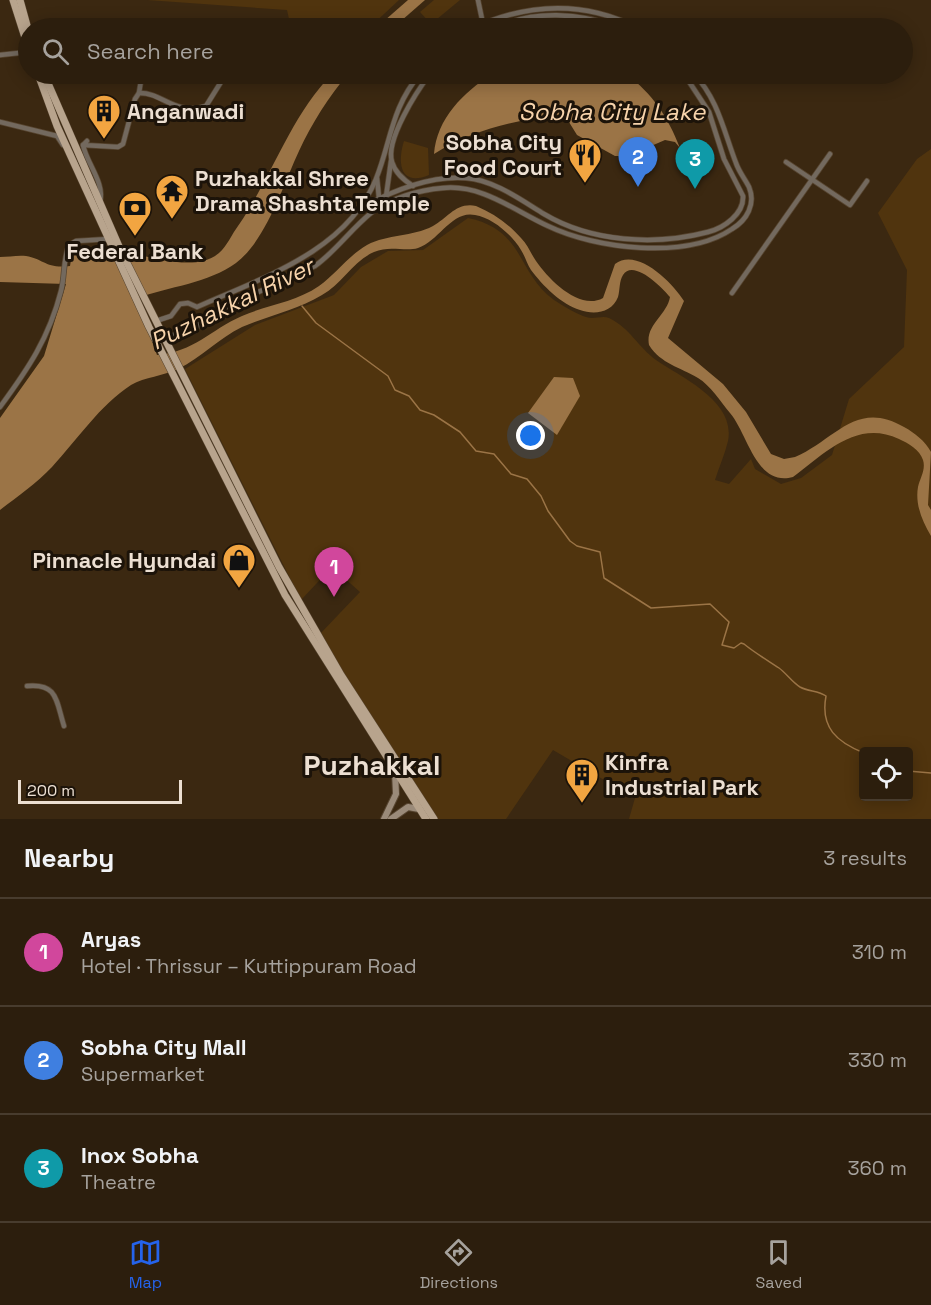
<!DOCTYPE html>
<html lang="en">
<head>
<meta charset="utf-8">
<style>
	:root { --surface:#2c1e0d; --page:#342716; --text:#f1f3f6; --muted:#a6a29d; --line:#483c2e; --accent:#2563eb }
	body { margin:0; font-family:"Space Grotesk",sans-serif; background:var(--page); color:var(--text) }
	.controls { position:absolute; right:18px; bottom:18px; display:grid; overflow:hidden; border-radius:6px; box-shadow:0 3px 15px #0003 }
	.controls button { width:54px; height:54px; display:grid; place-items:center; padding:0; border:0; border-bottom:2px solid var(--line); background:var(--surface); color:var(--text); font:30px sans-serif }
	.scale { position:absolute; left:18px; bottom:15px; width:164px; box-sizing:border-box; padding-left:6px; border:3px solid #ecdfd2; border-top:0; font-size:16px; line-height:21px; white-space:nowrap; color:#ecdfd2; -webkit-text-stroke:4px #1c1309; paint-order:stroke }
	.you { position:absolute; left:531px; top:436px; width:21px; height:21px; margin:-15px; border:4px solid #fff; border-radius:50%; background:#1a73e8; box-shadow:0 0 0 9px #1a73e833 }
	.badge { display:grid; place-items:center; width:39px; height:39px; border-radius:50%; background:var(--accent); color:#fff; font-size:20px; font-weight:700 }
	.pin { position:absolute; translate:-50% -50px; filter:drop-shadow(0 2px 3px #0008) }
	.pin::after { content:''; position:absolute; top:32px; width:21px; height:18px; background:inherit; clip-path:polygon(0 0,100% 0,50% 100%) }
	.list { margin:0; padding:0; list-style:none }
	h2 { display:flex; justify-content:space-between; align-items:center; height:78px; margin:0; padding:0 24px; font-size:26px }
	h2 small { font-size:20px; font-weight:400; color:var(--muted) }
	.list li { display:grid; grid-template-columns:39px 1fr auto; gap:18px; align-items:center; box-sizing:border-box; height:108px; padding:0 24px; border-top:2px solid var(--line) }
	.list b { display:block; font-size:22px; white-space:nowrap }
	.list p { margin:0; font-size:20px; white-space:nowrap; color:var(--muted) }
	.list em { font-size:20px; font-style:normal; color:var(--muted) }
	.icon { flex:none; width:33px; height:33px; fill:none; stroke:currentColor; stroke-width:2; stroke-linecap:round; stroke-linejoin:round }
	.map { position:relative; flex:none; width:931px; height:819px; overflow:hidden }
	.search { position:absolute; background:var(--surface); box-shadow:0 3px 15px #0003; left:18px; right:18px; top:18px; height:66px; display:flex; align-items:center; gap:15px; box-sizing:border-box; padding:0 21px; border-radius:33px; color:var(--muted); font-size:22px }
	.sheet { height:402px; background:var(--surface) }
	nav { display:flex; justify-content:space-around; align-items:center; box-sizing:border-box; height:84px; border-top:2px solid var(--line); background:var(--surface); font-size:16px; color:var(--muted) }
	nav a { display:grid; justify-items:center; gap:3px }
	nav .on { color:var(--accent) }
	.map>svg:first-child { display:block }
	.green { fill:#50340e; fill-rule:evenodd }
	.water { fill:#9b7446 }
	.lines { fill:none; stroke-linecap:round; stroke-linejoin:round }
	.stream { stroke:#9b7446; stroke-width:1.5 }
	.minor-casing { stroke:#574530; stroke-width:6 }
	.secondary-casing { stroke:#574530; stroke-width:8 }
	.primary-casing { stroke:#574530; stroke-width:8 }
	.minor { stroke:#73695e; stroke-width:4.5 }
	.secondary { stroke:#9a8a79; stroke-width:6 }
	.primary { stroke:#b8a48d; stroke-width:7 }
	.labels { text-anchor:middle; stroke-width:6; stroke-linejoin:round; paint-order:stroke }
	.poi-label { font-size:22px; font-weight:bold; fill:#ecdfd2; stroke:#1c1309; text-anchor:start }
	.water-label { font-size:24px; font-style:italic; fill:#f7d3ab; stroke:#1c1309 }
	.district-label { font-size:28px; font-weight:bold; fill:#ecdfd2; stroke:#1c1309 }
</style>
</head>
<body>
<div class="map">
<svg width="931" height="819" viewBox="0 0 931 819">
	<rect width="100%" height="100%" fill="#3b2811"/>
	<g class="green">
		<polygon points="147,0 399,0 369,28 291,28 287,10"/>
		<polygon points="434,0 460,0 431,24 420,12"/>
		<path d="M404,141L428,148L429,175C400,187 397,163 404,141Z"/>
		<path d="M931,149V819H629L635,798L553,750L506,819H437L319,635L360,592L332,567L301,600L185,369L255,325L334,295L361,267L388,251L423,250L468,218C525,230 516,272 554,300C563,306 577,314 586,317C594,320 602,315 609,318C630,328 638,347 656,360C682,378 736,401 728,441C725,454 719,467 715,480L729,484L751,459L755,469L781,484L801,478L832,455L849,399L904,347L907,270L878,213L917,159ZM864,752H908V796H864Z"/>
	</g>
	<g class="water">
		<polygon points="408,0 425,0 393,28 376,28"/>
		<path d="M332,74H348C329,96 312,123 299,151C283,185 267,239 236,263C209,283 168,287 137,298L157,355C194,352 210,330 242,316C267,305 296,302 319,286C336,274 348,256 367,245C388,234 412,237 433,226C448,218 456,202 476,206C493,213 509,224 521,238C528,245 531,254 536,261C549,280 580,311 603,298L615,264C637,247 672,282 684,301L668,338L723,384L746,412L771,454L784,459L795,457C835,440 856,399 904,427C915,433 925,441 931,452L928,505L931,510V536C922,521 915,504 918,487C920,478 926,470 923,460C920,450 908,443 899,439C857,419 825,453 793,477C756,487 748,434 730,413C721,402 710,385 698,378C680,367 661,364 649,345C645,325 667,315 670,297C663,288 633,258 623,275C619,281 620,290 618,297C612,313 594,315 580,310C561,304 543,286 531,270C527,264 525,256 521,250C512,235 493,218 475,215C452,210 439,241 418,248C405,252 390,245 374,252C353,261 342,284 322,295C297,310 268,316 242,327C219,338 201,358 178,369C163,376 145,377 131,385C100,405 77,440 52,467C37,483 18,496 0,510V418L44,356L66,284L0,282V257C8,257 18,255 26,256C44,259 46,269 70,266L72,254C103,231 184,283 219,253C227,246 232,234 238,226C272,177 290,117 332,74Z"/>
		<path d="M492,74H626C653,94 668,117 680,148L675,142L665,140L628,156H615L577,135L564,114C517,120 474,129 434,154C437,118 463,93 492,74Z"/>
		<polygon points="554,377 573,378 580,396 557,435 528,413"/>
	</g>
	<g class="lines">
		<g class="stream">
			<path d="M302,306L316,323L388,376L395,390L409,396L420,410L434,415L460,432L476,451L494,454L511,474L527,479L541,496L548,511L570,541L577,546L600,552L604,578L651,608L710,604L729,622L722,645L734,648L741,643L744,644C755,653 767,660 779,668C786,673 792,682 800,687C809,692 818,690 826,696C820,728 837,742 864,753"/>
			<polyline points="908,771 931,773"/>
		</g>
		<g class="minor-casing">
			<g id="minor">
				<polyline points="478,0 483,24"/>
				<polyline points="146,23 147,28"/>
				<path d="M473,28C528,3 583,0 638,28"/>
				<path d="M495,28C533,10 580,12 619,28"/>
				<polyline points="0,55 28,52"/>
				<polyline points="139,93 142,74"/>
				<polyline points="0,122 57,136 63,145"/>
				<path d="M87,141L83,145L118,147L123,144L135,99L139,93C162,92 174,116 206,106L226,74"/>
				<path d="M83,145C87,164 105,183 100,202"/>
				<polyline points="786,162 850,205 867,181"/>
				<polyline points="377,178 379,198 385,204 391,161"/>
				<path d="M413,186C404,180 395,173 392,162C385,140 417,91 430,74"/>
				<path d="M362,207C392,191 430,175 466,178C494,180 521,200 544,214C591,242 655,246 708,232C724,228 744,214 743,196L724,159L709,112L684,74"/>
				<polyline points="732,293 830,154"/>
				<path d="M156,321L171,316L180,304L188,303L197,307C262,278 347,251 376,179C391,142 391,108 420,74"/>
				<path d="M164,339L180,332L195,331L202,318L315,266C336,251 351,229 371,213C390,198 419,190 443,188C482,184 515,211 548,226C596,249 686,260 732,229C747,220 756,204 749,187C745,179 739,172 736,163C724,132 718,99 694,74"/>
				<path d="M0,407C28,369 49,338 61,291C65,276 63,259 69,245L76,241L109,239"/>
				<path d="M27,686C58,683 56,701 64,726"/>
			</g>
		</g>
		<g class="secondary-casing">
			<g id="secondary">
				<polyline points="384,819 396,794 395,772"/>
				<polyline points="391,819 408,807 419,809"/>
			</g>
		</g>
		<g class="primary-casing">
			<g id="primary">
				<polyline points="13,0 28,47"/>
				<polyline points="20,0 28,29"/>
				<polyline points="38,74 57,126 149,327 285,595 426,819"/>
				<polyline points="44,74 121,251 279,567 341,675 434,819"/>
			</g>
		</g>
		<use href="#minor" class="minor"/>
		<use href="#secondary" class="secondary"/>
		<use href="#primary" class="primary"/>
	</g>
	<defs>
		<g id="building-pin" transform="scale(1.725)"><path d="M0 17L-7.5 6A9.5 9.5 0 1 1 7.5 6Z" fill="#f2a541" stroke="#1c1309"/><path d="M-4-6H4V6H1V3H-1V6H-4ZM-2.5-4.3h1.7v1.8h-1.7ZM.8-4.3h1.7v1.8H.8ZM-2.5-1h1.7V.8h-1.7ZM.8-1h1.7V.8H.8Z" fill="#111"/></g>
		<g id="restaurant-pin" transform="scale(1.725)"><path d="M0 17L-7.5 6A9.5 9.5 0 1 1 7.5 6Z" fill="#f2a541" stroke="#1c1309"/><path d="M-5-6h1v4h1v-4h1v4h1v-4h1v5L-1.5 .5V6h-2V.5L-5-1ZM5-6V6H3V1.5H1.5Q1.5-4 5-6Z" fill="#111"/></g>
		<g id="temple-pin" transform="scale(1.725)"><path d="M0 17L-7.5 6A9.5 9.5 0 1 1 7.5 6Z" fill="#f2a541" stroke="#1c1309"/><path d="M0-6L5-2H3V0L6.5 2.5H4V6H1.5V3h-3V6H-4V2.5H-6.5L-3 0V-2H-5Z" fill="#111"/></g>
		<g id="bank-pin" transform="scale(1.725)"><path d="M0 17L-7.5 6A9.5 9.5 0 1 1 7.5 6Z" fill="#f2a541" stroke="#1c1309"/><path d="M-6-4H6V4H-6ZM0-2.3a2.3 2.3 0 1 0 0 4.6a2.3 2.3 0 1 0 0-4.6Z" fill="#111"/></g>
		<g id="shop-pin" transform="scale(1.725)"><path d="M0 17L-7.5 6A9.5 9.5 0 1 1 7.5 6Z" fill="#f2a541" stroke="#1c1309"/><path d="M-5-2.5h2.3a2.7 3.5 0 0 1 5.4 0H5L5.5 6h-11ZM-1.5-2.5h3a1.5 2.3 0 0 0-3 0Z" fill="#111"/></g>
	</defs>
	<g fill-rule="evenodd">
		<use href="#building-pin" x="104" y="111"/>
		<use href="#restaurant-pin" x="585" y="155"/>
		<use href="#temple-pin" x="172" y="191"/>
		<use href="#bank-pin" x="135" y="208"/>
		<use href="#shop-pin" x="239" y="560"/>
		<use href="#building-pin" x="582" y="775"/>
	</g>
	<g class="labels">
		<g class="poi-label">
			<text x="127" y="119">Anganwadi</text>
			<text x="562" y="150" text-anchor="end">Sobha City<tspan x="562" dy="25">Food Court</tspan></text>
			<text x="195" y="186">Puzhakkal Shree<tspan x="195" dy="25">Drama ShashtaTemple</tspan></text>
			<text x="135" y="259" text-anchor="middle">Federal Bank</text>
			<text x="216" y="568" text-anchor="end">Pinnacle Hyundai</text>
			<text x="605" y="770">Kinfra<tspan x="605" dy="25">Industrial Park</tspan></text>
		</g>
		<g class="water-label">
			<text x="612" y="120">Sobha City Lake</text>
			<text transform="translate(232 304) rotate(-26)" y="8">Puzhakkal River</text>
		</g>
		<g class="district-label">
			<text x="372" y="775">Puzhakkal</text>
		</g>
	</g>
</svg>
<div class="controls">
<button><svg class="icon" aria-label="locate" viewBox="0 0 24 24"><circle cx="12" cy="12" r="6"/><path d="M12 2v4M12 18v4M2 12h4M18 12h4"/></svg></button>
</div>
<div class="scale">200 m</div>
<div class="you"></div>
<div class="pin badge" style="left:334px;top:597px;background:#d1479c">1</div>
<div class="pin badge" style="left:638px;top:187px;background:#3f7fe0">2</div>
<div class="pin badge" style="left:695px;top:189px;background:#0f9aa8">3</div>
<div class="search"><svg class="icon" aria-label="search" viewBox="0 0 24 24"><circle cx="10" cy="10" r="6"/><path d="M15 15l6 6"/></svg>Search here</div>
</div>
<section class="sheet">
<h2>Nearby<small>3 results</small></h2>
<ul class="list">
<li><span class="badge" style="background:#d1479c">1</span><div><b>Aryas</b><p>Hotel · Thrissur – Kuttippuram Road</p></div><em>310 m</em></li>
<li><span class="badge" style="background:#3f7fe0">2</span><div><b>Sobha City Mall</b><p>Supermarket</p></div><em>330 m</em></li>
<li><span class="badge" style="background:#0f9aa8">3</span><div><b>Inox Sobha</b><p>Theatre</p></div><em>360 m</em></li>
</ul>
</section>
<nav>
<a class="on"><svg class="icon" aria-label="map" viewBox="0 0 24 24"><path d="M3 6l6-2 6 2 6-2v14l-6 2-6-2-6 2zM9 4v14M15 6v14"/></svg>Map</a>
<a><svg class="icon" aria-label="directions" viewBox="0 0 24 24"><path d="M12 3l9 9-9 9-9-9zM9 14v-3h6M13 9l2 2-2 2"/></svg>Directions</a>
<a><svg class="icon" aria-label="saved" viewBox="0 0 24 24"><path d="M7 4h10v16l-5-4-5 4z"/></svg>Saved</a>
</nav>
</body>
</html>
